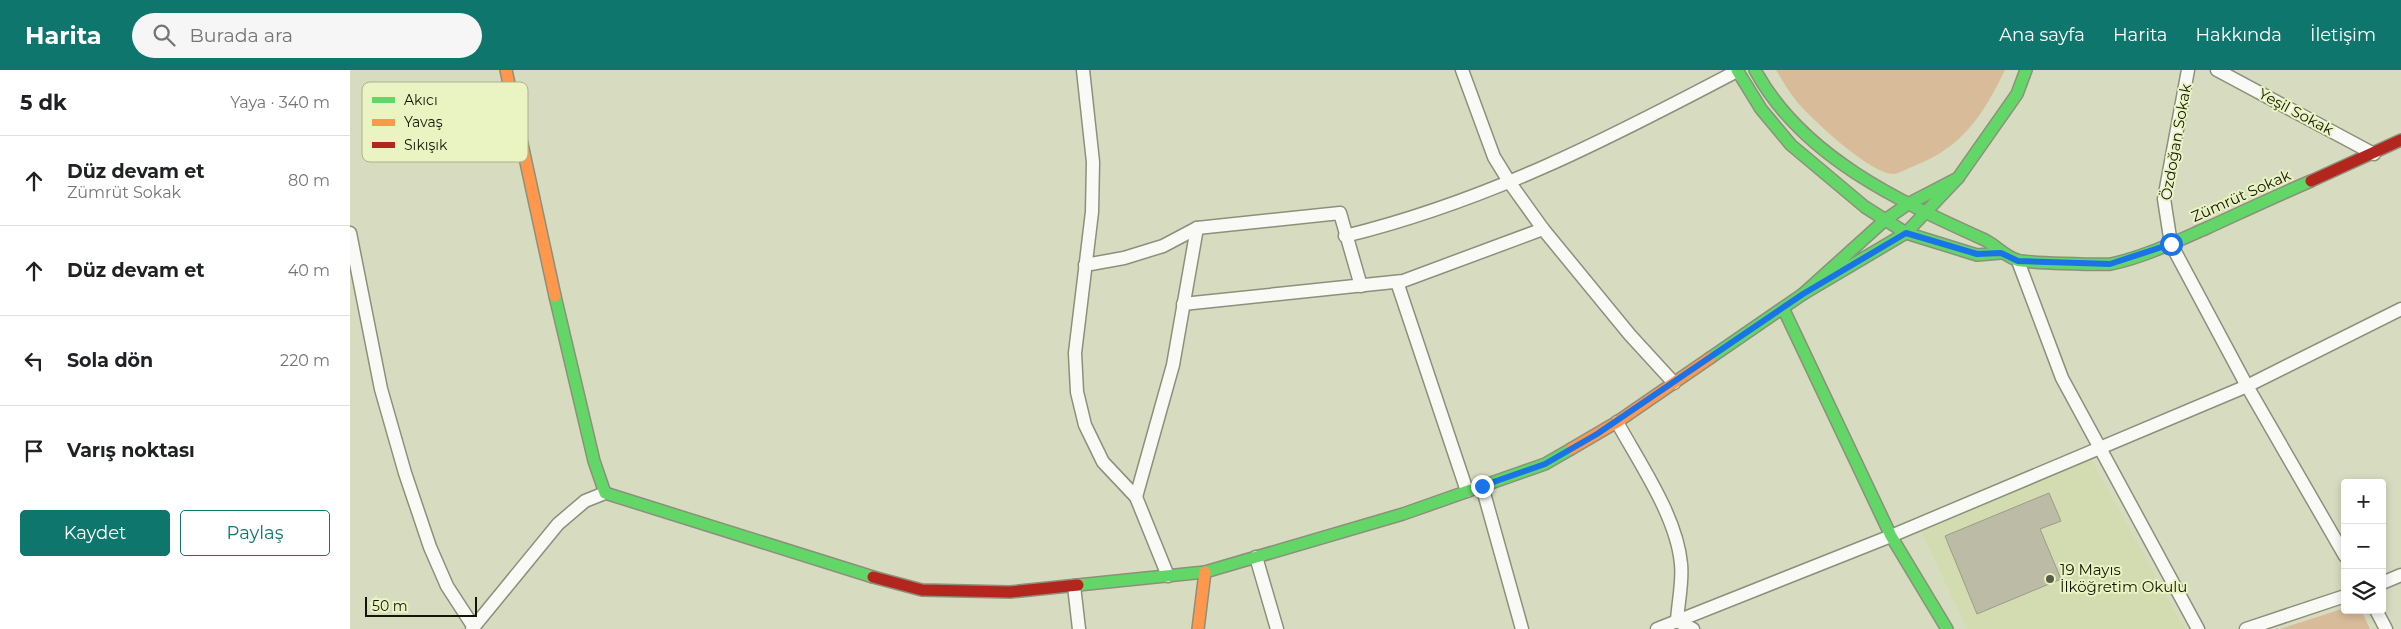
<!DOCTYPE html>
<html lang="tr">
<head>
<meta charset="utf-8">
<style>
	:root { --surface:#fff; --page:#f6f6f6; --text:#202124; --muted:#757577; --line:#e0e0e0; --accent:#0f766e }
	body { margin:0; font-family:Montserrat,sans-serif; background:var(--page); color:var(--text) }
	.controls { position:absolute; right:15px; bottom:15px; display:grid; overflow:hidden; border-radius:5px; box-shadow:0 2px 8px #0003 }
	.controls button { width:45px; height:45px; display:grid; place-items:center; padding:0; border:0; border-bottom:1px solid var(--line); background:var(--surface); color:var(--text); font:25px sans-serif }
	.scale { position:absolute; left:15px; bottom:12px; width:112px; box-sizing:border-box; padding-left:5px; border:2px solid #131605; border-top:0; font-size:14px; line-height:18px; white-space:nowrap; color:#131605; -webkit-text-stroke:4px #eaf4c3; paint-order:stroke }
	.stop { position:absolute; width:15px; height:15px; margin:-11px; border:4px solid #1a73e8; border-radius:50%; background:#fff }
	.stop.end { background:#1a73e8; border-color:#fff; box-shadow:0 1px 5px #0008 }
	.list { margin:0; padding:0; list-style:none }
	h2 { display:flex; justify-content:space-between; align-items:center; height:65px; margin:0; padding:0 20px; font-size:21px }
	h2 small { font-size:16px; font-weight:400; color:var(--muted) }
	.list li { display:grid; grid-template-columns:32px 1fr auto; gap:15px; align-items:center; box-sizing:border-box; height:90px; padding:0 20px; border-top:1px solid var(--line) }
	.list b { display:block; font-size:19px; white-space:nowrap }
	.list p { margin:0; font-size:16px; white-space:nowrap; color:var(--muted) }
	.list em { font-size:16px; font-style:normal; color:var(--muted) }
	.actions { display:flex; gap:10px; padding:15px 20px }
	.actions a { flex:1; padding:11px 0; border:1px solid var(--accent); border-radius:5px; text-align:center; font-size:18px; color:var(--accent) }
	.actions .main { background:var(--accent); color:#fff }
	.icon { flex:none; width:28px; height:28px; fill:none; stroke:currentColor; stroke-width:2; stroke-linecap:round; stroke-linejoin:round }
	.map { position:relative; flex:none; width:2051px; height:559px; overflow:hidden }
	header { display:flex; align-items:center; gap:30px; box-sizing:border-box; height:70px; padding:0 25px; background:var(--accent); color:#fff }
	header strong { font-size:24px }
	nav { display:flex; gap:28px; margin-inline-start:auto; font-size:18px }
	.search { width:350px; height:45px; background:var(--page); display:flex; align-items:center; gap:12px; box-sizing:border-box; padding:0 18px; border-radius:28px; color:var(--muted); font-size:19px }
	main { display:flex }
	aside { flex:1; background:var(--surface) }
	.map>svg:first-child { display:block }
	.built { fill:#d3dcb0 }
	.green { fill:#d8bc9a }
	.building { fill:#bbbba6; stroke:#9c9c87 }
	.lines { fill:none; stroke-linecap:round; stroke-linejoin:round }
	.street-casing { stroke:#8c907b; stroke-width:15 }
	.fast-casing { stroke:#8c907b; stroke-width:14 }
	.slow-casing { stroke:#8c907b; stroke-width:14 }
	.jam-casing { stroke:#8c907b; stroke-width:14 }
	.street { stroke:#f9faf6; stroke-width:12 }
	.fast { stroke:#63d668; stroke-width:11 }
	.slow { stroke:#ff974d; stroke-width:11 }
	.jam { stroke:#b3261e; stroke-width:11 }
	.route { stroke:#1a73e8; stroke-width:6 }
	.poi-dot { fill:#585b47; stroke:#eaf4c3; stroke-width:2 }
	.labels { text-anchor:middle; stroke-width:4; stroke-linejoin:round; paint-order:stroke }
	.street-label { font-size:15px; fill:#131605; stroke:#eaf4c3 }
	.poi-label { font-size:15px; fill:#131605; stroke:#eaf4c3; text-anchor:start }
	.key { fill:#eaf4c3; stroke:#aab18a; stroke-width:1 }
	.key-label { font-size:14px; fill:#131605 }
</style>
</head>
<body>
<header>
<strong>Harita</strong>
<div class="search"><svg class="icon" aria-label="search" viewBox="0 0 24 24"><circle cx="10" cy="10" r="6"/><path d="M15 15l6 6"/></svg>Burada ara</div>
<nav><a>Ana sayfa</a><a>Harita</a><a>Hakkında</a><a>İletişim</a></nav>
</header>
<main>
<aside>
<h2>5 dk<small>Yaya · 340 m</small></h2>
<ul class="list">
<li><svg class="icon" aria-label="ahead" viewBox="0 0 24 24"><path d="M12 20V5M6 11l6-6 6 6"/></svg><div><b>Düz devam et</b><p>Zümrüt Sokak</p></div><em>80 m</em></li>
<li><svg class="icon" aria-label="ahead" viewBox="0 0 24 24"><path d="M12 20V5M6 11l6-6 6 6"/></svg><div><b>Düz devam et</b></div><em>40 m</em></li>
<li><svg class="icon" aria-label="left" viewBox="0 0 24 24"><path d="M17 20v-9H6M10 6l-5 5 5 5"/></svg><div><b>Sola dön</b></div><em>220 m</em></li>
<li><svg class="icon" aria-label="arrive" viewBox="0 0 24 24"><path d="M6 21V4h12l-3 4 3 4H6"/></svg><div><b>Varış noktası</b></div></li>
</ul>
<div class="actions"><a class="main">Kaydet</a><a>Paylaş</a></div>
</aside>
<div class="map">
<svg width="2051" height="559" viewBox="0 0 2051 559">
	<rect width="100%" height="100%" fill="#d7dcc1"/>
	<polygon class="built" points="1740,387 1835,559 1617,559 1570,459"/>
	<g class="green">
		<path d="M1426,0H1655C1633,45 1613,77 1564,96C1558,98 1549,104 1543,104C1519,103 1463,50 1447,32C1439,22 1432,10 1426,0Z"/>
		<polygon points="1995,538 1995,540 2011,540 2020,559 1930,559"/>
	</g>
	<polygon class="building" points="1699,423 1711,451 1690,459 1711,509 1627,544 1595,466"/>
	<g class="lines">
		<g class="street-casing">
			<g id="street">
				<polyline points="733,0 743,92 742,142 725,283 727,322 735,355 753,392 786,427 818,506"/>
				<polyline points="1112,0 1144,87 1160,113 1193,159 1280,265 1324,313"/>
				<polyline points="1838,0 1814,129 1821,174 1897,316 1995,486"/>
				<polyline points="1867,0 2024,84"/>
				<polyline points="0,163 31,319 55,403 80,477 97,516 123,556"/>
				<path d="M995,166C1138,131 1258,69 1387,1"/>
				<polyline points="1668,191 1712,308 1848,559"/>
				<polyline points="735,195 774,188 813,176 847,158 990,143 1011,216"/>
				<polyline points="1047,212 1117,421"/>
				<polyline points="833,234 1053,211 1193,159"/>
				<path d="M1267,352C1290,394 1327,447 1331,494C1333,512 1328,533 1327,551L1343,559"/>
				<polyline points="1132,416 1172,559"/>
				<polyline points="786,427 823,295 847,158"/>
				<polyline points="906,487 927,559"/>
				<polyline points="2032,513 2051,505"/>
				<polyline points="724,516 729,559"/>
				<polyline points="2026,540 2036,559"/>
				<polyline points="122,559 208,454 235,431 255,423"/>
				<polyline points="1307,559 1541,466 1897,316 2051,239"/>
				<polyline points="1896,559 1995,526"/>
			</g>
		</g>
		<g class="fast-casing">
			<g id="fast">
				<polyline points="1387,0 1411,39 1441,75 1515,137 1556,163 1627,185 1651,183"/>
				<path d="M1405,0C1452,87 1549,131 1635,170C1647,176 1654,186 1667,190C1675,193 1752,195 1761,194C1794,187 1827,171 1857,158C1892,142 1926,126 1961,111"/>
				<polygon points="1608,108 1556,163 1453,224 1535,150 1558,134"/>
				<polyline points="1608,108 1667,24 1676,0"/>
				<polyline points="205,226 244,391 255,423 523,507"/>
				<polyline points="1433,238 1541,466 1597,559"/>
				<polyline points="1360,288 1453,224"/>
				<polyline points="728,515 855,502 1053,444 1195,394 1221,379"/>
			</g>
		</g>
		<g class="slow-casing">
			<g id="slow">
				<polyline points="156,0 205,226"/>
				<polyline points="1221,379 1267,352 1360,288"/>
				<polyline points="848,559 855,502"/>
			</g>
		</g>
		<g class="jam-casing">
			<g id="jam">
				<polyline points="1961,111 2051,70"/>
				<polyline points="523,507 572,520 660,522 728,515"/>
			</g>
		</g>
		<use href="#street" class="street"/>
		<use href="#fast" class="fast"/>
		<use href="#slow" class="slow"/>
		<use href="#jam" class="jam"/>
	</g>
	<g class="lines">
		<polyline class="route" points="1132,416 1195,394 1247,364 1453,224 1556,163 1627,184 1651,183 1668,191 1760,194 1821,174"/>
	</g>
	<circle class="poi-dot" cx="1700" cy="509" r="5"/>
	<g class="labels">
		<g class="street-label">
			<text transform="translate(1946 42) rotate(28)" y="5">Yeşil Sokak</text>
			<text transform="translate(1826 72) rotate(-80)" y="5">Özdoğan Sokak</text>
			<text transform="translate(1891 126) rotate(-24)" y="5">Zümrüt Sokak</text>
		</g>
		<g class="poi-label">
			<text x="1710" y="505">19 Mayıs<tspan x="1710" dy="17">İlköğretim Okulu</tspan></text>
		</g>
	</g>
	<rect x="12" y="12" width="166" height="80" rx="8" class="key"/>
	<rect x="22" y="27" width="23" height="6" fill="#63d668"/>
	<rect x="22" y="49" width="23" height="7" fill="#ff974d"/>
	<rect x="22" y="72" width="23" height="6" fill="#b3261e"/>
	<g class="key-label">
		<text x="54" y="35">Akıcı</text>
		<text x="54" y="57">Yavaş</text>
		<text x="54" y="80">Sıkışık</text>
	</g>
</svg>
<div class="controls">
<button>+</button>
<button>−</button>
<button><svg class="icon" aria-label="layers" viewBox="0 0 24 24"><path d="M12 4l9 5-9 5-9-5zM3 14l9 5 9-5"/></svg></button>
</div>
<div class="scale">50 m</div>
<div class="stop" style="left:1821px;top:174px"></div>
<div class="stop end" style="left:1132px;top:416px"></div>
</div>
</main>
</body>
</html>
